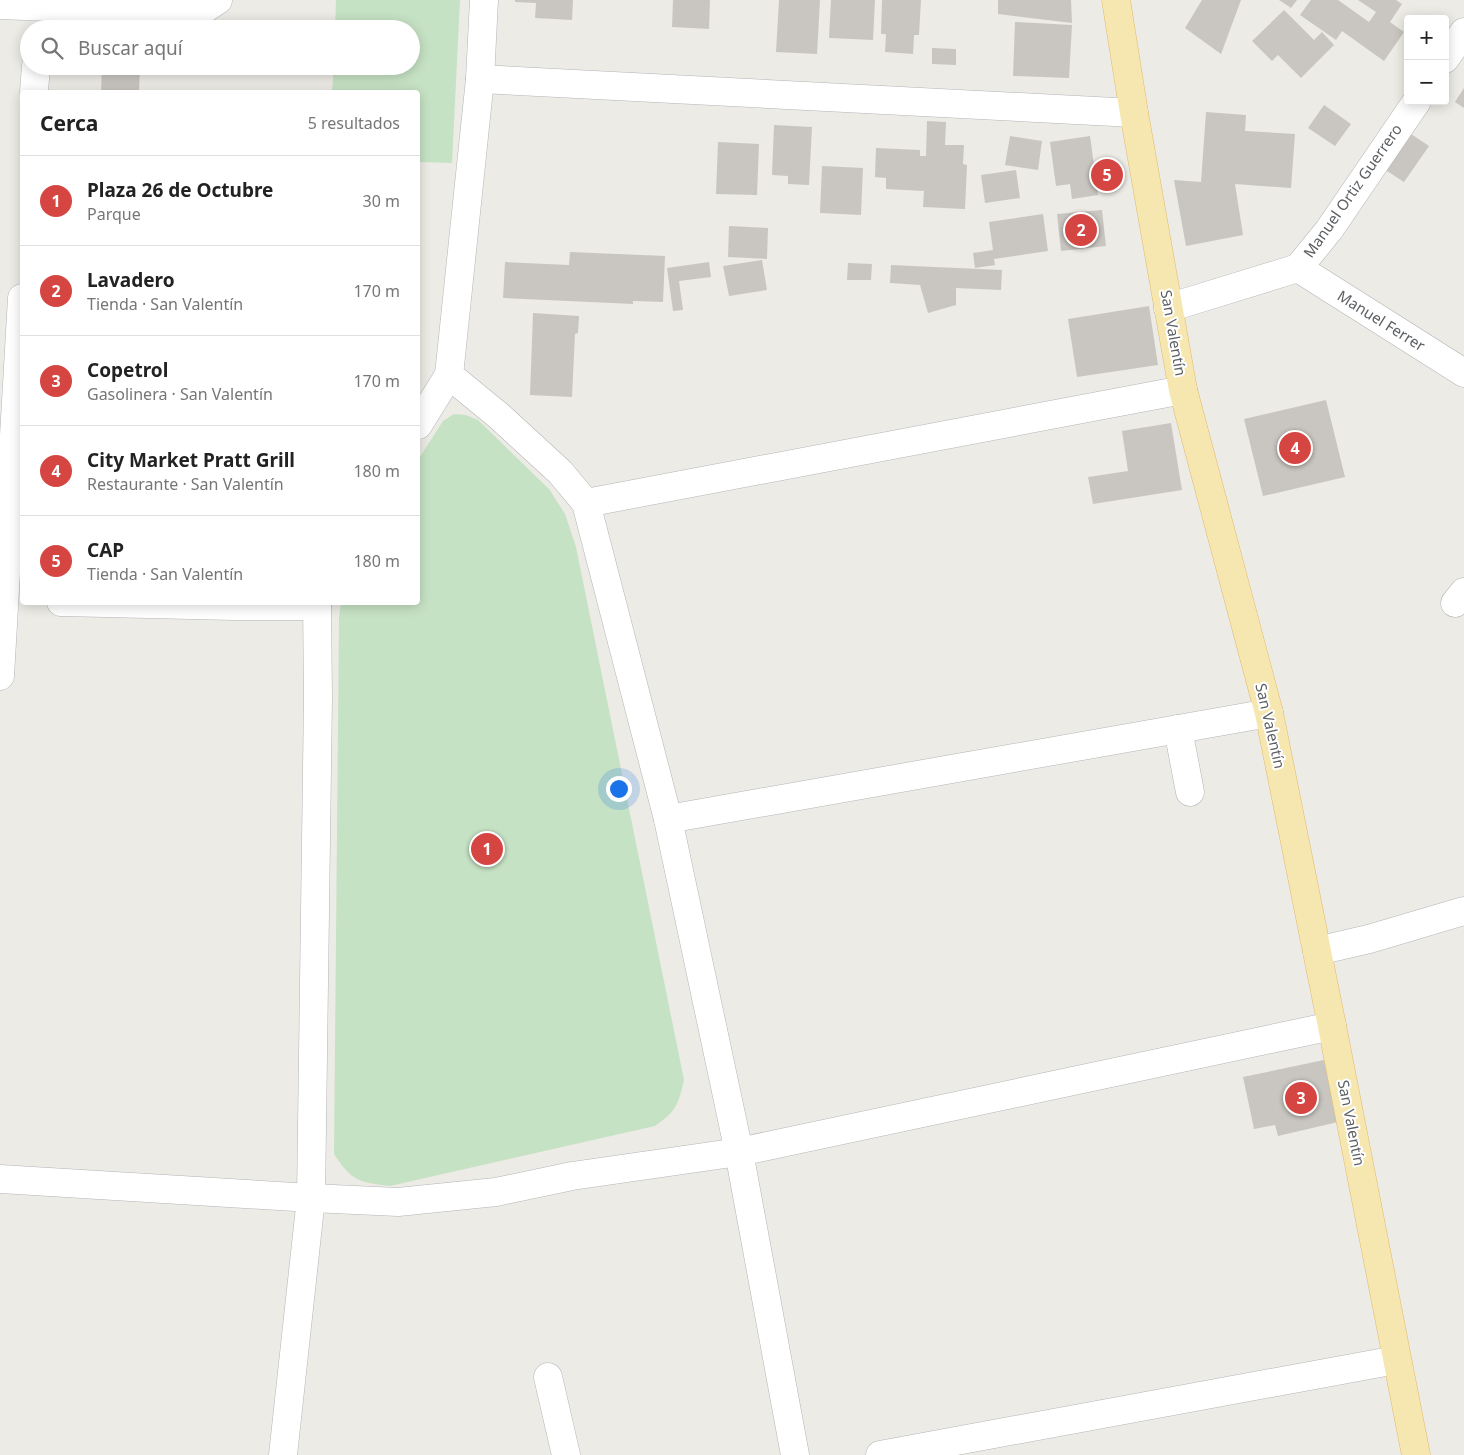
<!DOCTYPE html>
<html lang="es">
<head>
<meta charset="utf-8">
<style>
	:root { --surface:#fff; --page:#f2f2f2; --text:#222; --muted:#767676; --line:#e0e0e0; --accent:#d54642 }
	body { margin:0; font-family:"Noto Sans",sans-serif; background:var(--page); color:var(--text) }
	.controls { position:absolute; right:15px; top:15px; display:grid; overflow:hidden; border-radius:5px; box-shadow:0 2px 12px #0003 }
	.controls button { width:45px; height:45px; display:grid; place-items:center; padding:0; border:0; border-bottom:1px solid var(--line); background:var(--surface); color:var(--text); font:25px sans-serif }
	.you { position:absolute; left:618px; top:788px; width:18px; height:18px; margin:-12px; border:4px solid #fff; border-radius:50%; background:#1a73e8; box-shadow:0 0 0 8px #1a73e833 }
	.badge { display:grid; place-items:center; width:32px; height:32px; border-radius:50%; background:var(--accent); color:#fff; font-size:16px; font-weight:700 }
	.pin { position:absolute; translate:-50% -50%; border:2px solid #fff; box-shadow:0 1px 5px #0006 }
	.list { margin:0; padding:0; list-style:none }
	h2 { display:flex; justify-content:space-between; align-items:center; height:65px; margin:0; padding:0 20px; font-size:21px }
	h2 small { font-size:16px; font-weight:400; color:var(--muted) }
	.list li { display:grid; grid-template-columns:32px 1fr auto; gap:15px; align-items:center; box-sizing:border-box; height:90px; padding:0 20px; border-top:1px solid var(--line) }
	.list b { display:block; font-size:19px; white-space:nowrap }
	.list p { margin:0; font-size:16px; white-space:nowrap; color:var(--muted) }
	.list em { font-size:16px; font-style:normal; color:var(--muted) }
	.icon { flex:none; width:28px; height:28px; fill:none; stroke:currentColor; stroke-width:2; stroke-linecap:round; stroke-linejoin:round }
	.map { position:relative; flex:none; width:1464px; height:1455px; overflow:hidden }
	.search { position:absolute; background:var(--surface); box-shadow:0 2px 12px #0003; left:20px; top:20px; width:400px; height:55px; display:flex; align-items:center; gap:12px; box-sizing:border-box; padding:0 18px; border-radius:28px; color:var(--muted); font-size:19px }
	.panel { position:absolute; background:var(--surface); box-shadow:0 2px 12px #0003; left:20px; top:90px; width:400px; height:515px; border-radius:5px }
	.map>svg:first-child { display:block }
	.green { fill:#c6e2c4 }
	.building { fill:#c9c6c1 }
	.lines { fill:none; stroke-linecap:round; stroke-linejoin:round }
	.minor-casing { stroke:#b2b5b8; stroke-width:29 }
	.major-casing { stroke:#e1b96a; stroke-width:29 }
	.minor { stroke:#fff; stroke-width:28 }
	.major { stroke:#f6e7b1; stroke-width:28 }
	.labels { text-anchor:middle; stroke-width:4; stroke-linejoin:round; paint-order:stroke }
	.street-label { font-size:15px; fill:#5d6063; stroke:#fff }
</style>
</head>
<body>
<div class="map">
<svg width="1464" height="1455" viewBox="0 0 1464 1455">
	<rect width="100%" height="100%" fill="#edebe5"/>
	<g class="green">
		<polygon points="336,0 460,0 452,163 418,162 418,92 332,92 334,66 411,66 411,29 335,29"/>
		<path d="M454,414L466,415L478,420L549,489L565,514L576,547L684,1080C678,1106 676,1111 655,1126L390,1186C359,1182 352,1182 334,1154L339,617L341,603L418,602V460L443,421Z"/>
	</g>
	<g class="building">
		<polygon points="515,0 573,0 572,20 535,18 536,3 515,2"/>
		<polygon points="673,0 710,0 709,29 672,27"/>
		<polygon points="779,0 820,0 817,54 776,52"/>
		<polygon points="831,0 875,0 873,40 829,38"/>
		<polygon points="882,0 921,0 919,35 914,35 913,54 885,52 886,34 881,34"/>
		<polygon points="998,0 1071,0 1072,23 998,14"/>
		<polygon points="1202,0 1241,0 1221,54 1185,28"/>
		<polygon points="1279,0 1297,0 1291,8"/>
		<polygon points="1311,0 1338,0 1369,22 1376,12 1358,0 1396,0 1402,4 1390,22 1404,32 1384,61 1342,31 1336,40 1300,15"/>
		<polygon points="1284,10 1314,40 1322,32 1334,45 1301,78 1278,55 1272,61 1252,41"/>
		<polygon points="1015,22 1072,25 1069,78 1013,76"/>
		<polygon points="932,48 956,49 956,65 932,64"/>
		<polygon points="102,66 140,66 139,91 101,91"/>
		<polygon points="1464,88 1464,108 1455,102"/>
		<polygon points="1324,105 1351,124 1335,146 1308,128"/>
		<polygon points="1206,112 1246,115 1245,131 1295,134 1291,188 1235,184 1243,235 1186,246 1174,180 1201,182"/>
		<polygon points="927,121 946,122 945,145 964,145 963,164 967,165 965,209 923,207 924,191 886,189 886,178 875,177 876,148 920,150 920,156 926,156"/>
		<polygon points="774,125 812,127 809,185 788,184 788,176 772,175"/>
		<polygon points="1408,132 1429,146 1404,182 1384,169"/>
		<polygon points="1010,136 1042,141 1038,170 1005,165"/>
		<polygon points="1090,136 1098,195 1072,199 1070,184 1056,186 1050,142"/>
		<polygon points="718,142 759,144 757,195 716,194"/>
		<polygon points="822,166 863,168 861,215 820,213"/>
		<polygon points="1016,170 1020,198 985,203 981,175"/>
		<polygon points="1102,210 1106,246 1061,251 1057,214"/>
		<polygon points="1043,214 1048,251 994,259 995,265 975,268 973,253 993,250 989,222"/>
		<polygon points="729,226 768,228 767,259 728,257"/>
		<polygon points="570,252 665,256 663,302 633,301 633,304 503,298 505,262 569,265"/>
		<polygon points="762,260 767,290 729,296 723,266"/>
		<polygon points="709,262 711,277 679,281 683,310 673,311 667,268"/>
		<polygon points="848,263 872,264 871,280 847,280"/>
		<polygon points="891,265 1002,270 1001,290 956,288 956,305 928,313 920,285 890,283"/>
		<polygon points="1149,306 1158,365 1077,377 1068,319"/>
		<polygon points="533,313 579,316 578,333 575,334 572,397 530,395"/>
		<polygon points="1326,400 1345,477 1263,496 1244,419"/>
		<polygon points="1171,423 1182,490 1093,504 1088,477 1128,471 1122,431"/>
		<polygon points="1324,1060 1338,1122 1278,1136 1275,1125 1254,1129 1243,1077"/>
	</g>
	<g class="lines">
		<g class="minor-casing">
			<g id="minor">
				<polyline points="0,5 198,13 218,0"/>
				<polyline points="1445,59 1464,32"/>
				<polyline points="480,79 1134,113"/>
				<polyline points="34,92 36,66"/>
				<polyline points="1298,268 1464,373"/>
				<polyline points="1168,308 1298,268 1329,230 1417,101"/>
				<polyline points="449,375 499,416 560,472 586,503 668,819 739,1152 795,1455"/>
				<polyline points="418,425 449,375 480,79 484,0"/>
				<polyline points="586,503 1183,390"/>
				<polyline points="61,602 234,606 317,606"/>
				<polyline points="1455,603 1464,592"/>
				<polyline points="0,676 22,298"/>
				<polyline points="1178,729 1190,792"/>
				<polyline points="668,819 1269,713"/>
				<polyline points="1317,951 1369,939 1464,911"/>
				<polyline points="0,1179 311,1198 398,1202 496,1192 572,1176 739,1152 1332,1026"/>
				<polyline points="548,1377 566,1455"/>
				<polyline points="283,1455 311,1198 318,697 317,602"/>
				<polyline points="880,1455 1396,1360"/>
			</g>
		</g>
		<g class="major-casing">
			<polyline id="major" points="1116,0 1134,113 1183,390 1269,713 1332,1026 1416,1455"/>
		</g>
		<use href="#minor" class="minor"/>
		<use href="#major" class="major"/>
	</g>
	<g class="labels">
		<g class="street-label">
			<text transform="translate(1353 191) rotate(-55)" y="5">Manuel Ortiz Guerrero</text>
			<text transform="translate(1381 321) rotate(32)" y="5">Manuel Ferrer</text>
			<text transform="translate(1173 333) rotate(80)" y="5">San Valentín</text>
			<text transform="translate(1270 726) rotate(77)" y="5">San Valentín</text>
			<text transform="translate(1351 1123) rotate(79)" y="5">San Valentín</text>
		</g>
	</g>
</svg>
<div class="controls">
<button>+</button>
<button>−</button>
</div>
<div class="you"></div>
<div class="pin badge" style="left:487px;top:849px">1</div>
<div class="pin badge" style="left:1081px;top:230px">2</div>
<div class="pin badge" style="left:1301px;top:1098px">3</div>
<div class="pin badge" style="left:1295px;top:448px">4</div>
<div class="pin badge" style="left:1107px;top:175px">5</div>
<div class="search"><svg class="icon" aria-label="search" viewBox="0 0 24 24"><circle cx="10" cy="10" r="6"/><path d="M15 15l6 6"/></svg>Buscar aquí</div>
<section class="panel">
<h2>Cerca<small>5 resultados</small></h2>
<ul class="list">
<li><span class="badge">1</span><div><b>Plaza 26 de Octubre</b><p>Parque</p></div><em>30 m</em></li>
<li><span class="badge">2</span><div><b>Lavadero</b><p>Tienda · San Valentín</p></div><em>170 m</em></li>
<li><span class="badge">3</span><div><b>Copetrol</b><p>Gasolinera · San Valentín</p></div><em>170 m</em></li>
<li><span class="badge">4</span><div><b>City Market Pratt Grill</b><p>Restaurante · San Valentín</p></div><em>180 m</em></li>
<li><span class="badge">5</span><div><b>CAP</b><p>Tienda · San Valentín</p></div><em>180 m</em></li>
</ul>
</section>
</div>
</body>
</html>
